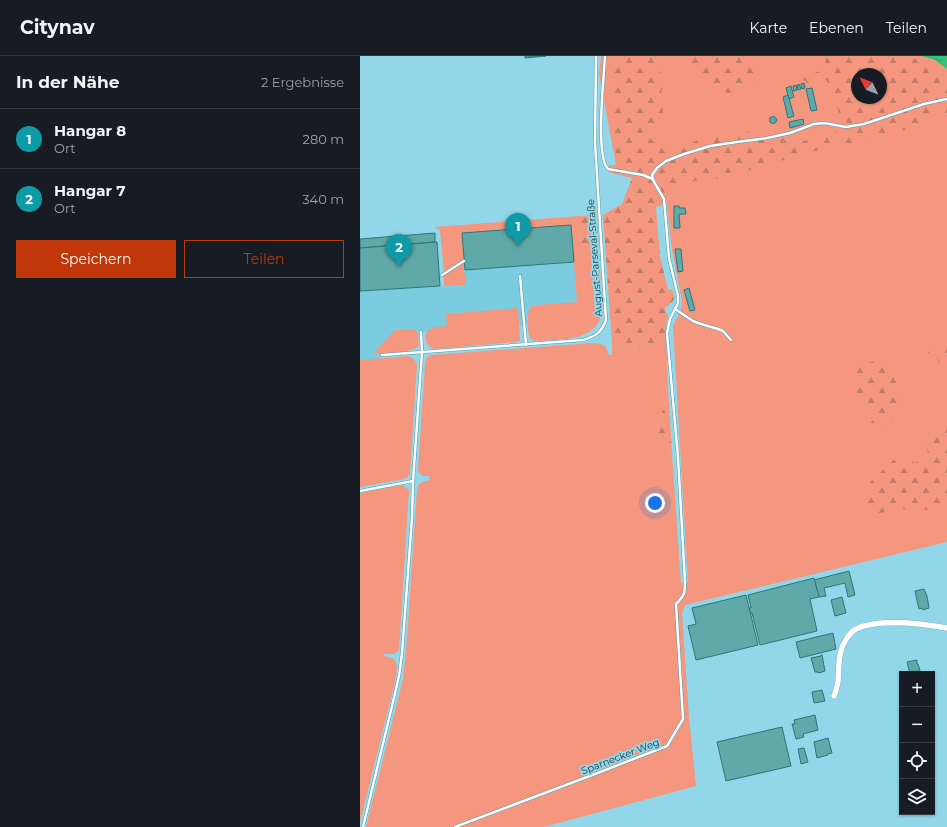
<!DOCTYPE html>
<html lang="de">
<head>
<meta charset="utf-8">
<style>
	:root { --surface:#171b24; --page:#20242c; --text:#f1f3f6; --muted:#9ea1a6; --line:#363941; --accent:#c0370a }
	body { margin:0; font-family:Montserrat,sans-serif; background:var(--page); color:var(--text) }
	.controls { position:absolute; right:12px; bottom:12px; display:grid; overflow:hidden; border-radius:0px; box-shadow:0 1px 3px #0004 }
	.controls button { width:36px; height:36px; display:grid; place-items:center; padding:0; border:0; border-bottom:1px solid var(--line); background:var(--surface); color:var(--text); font:20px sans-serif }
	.compass { position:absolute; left:491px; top:12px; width:36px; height:36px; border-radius:50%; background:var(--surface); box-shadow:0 1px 3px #0004; rotate:313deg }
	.you { position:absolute; left:295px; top:447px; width:14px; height:14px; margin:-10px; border:3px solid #fff; border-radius:50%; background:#1a73e8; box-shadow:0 0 0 6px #1a73e833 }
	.badge { display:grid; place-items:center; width:26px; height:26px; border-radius:50%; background:var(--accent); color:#fff; font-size:13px; font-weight:700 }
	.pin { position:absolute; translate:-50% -33px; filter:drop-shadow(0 1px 2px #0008) }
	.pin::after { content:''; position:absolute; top:21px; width:14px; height:12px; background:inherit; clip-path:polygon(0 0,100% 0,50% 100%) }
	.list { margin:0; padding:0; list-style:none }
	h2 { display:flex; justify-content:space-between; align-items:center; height:52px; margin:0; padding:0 16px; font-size:17px }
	h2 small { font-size:13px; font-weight:400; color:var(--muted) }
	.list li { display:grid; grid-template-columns:26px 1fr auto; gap:12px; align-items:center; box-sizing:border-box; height:60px; padding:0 16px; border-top:1px solid var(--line) }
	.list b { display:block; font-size:15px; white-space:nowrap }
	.list p { margin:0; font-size:13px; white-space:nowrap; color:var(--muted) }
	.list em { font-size:13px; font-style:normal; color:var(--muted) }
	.actions { display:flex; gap:8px; padding:12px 16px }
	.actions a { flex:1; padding:9px 0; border:1px solid var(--accent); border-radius:0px; text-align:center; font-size:14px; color:var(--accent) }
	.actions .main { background:var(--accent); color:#fff }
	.icon { flex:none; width:22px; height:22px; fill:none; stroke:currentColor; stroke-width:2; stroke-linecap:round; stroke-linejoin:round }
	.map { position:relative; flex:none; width:587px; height:771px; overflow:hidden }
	header { display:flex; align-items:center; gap:24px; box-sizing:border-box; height:56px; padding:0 20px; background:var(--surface); border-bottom:1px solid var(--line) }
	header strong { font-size:19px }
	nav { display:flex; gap:22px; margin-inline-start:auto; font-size:14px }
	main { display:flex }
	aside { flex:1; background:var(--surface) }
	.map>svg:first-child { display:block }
	.built { fill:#7ccce0 }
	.green { fill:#f4977e; fill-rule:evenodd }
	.forest { fill:url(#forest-firs); fill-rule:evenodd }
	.water { fill:url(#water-ripples) }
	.building { fill:#5fa9a9; stroke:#297777 }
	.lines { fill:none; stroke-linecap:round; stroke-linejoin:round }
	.lane-casing { stroke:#5398a9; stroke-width:3.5 }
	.street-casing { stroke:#5398a9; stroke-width:6 }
	.lane { stroke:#fff; stroke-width:2.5 }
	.street { stroke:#fff; stroke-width:5.5 }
	.labels { text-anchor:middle; stroke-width:3.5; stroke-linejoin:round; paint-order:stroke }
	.street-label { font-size:10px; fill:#213e45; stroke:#91d7e9 }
</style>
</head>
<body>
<header>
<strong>Citynav</strong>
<nav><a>Karte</a><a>Ebenen</a><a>Teilen</a></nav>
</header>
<main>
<aside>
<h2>In der Nähe<small>2 Ergebnisse</small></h2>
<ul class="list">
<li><span class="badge" style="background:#0f9aa8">1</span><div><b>Hangar 8</b><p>Ort</p></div><em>280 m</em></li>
<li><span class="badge" style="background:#0f9aa8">2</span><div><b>Hangar 7</b><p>Ort</p></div><em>340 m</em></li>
</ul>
<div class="actions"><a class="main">Speichern</a><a>Teilen</a></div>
</aside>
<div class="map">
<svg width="587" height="771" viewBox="0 0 587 771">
	<defs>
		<pattern id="forest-firs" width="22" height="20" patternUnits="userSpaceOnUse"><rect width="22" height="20" fill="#f4977e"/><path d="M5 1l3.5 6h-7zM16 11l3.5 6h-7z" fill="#c57d69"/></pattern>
		<pattern id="water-ripples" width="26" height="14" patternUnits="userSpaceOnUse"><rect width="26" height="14" fill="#35c279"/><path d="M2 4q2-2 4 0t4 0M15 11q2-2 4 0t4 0" fill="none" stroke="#2c9f65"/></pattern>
	</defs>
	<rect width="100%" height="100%" fill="#91d7e9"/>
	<polygon class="built" points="214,206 217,246 177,249 171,251 167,260 168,269 159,269 157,252 89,274 44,277 0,322 0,235 106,229 105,218 103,218 103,214"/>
	<g class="green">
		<path d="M241,0H587V486L325,549L322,557L329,661L336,730L184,771H6L43,623L46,596L57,433C59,426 63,426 69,424V420H63L60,418L58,413L65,308L66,303L70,299L233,287C244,288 246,289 249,299H252V288L261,292L271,296L306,282L308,330L303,354L297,367L298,378L302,385L312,397L321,527L328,526L313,270L321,254L322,245L312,194L305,133L256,109L239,18ZM497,18H521V42H497Z"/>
		<path d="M219,160L222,202L239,201L243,250C241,285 206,283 179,285C176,284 172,285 170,282C167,277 166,254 171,251C171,251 176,249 177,249L217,246L211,169L103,177L104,203L84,216L80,175L78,173L75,172V171Z"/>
		<polygon points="104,207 105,214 103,214 103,217 106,218 106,229 84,230 84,219"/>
		<path d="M158,252L160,282L159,285L156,286L76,293C65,292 62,278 70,273C74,270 82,271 87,270L86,258Z"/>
		<path d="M53,273L58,277L59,290C50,298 26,297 14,297L35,274Z"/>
		<path d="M47,300C53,302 55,303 57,309L50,417L48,421L44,423L0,431V304Z"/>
		<path d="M42,429L49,434L39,594L34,598H24V600C43,602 36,616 34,630L0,766V437Z"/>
	</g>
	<g class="forest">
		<path d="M260,0H303L296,7L305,27L301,36L308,44L303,54L301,67L292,76L287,80L304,94L318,96L339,83L387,74L392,83L421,80L428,87C441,88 453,82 463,75L464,69L474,71L477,79L484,77L488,72L487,67L481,63L471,33L466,24L448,28L443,23L446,20L465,13L466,0H546L569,8L587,19V64L581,60L572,61L567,70L544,74L447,97L363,122L329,126L305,133L307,148L296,151L300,200L308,234H312C318,247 311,244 305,253L306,256L308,259L306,269V282L271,296L261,292L252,288L243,159L262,148L272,122L248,116L245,110L256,109L251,13C256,9 261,7 260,0ZM497,18H521V42H497Z"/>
		<polygon points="317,0 395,0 400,21 397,30 386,31 376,39 361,35 345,25 331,14 324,11"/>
		<polygon points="237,159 239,201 222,202 219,160"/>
		<polygon points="585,292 587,293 587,310 580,308 577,302 567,298 569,294 575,296"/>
		<path d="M520,305L529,311L536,320L544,344L542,353L524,371L509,377L507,371L513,364C507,356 500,351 494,343L498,326L494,314C500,307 511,306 520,305Z"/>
		<polygon points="308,330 312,397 302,385 298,378 297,367 303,354"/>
		<path d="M587,361V453H576L554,455L541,453L509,459L505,456C507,442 514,448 503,433L540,398L547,400L554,407L562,404L568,398L565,384L569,376L578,373Z"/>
	</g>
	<polygon class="water" points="562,0 587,0 587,13 575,4"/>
	<g class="building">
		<polygon points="165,0 186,0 165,2"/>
		<polygon points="444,27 445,32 442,33 441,28"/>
		<polygon points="439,28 441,33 438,34 437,29"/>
		<polygon points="436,29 437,34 434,35 433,30"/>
		<polygon points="431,30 434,41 429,43 426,32"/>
		<polygon points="452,32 457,54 451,55 446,33"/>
		<polygon points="428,39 434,60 428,62 423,41"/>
		<circle cx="413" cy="64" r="3.5"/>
		<polygon points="443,63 444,68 430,72 429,66"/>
		<polygon points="314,150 319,150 319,152 325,152 326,158 319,158 320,172 314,172"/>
		<polygon points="211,169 214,206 105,214 102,177"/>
		<polygon points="75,177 75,186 0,192 0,183"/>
		<polygon points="77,186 80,230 0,235 0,192"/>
		<polygon points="315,193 321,193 323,215 318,216"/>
		<polygon points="329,232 335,254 330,255 324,234"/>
		<polygon points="489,515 495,539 488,541 485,527 464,532 466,540 459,541 454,524"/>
		<polygon points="454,522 459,541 450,543 457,575 400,589 392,557 390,558 389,552 391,552 388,539"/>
		<polygon points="564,533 567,540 569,552 563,554 562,552 559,553 555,535"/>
		<polygon points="386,539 398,589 336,604 328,570 336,568 332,552"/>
		<polygon points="482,541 486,557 475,560 471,544"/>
		<polygon points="473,577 476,593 440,602 436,586"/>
		<polygon points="461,599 462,599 465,615 459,617 458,616 455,616 451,602 461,600"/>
		<polygon points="557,604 557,608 558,608 561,618 550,618 547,606"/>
		<polygon points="462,634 465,645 454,647 452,636"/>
		<polygon points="455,659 458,674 443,678 444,681 436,683 432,668 435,668 434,664"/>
		<polygon points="422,671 431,710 366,725 357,686"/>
		<polygon points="468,682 472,697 468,698 468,699 457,702 454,686"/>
		<polygon points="444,692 448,706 441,708 438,693"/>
	</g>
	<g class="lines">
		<g class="lane-casing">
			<g id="lane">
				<path d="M245,0C244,21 235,100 248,113L283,119L293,123"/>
				<polyline points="82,219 104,205"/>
				<polyline points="160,220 166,289"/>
				<polyline points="315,253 333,265 341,268 358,273 363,275 371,284"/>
				<path d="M22,299L223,284C236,280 241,277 246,264L235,87L236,0"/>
				<polyline points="0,435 53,425"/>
				<polyline points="3,771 33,646 39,620 42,597 52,462 53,425 62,296 61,276"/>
				<path d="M95,771L235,718L307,690L323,663L316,548C324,540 325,538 325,526L318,401L307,277L310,263L318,247V240L309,202L304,143L293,124L292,119L297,112L306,105L324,98L350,90L377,86L407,82L430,77L454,68L464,67L486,71L504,68L564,48L587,43"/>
			</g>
		</g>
		<g class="street-casing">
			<path id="street" d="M474,640C475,636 478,630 478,625C479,615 478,605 481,595C483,587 489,577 496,573C518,562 564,568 587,572"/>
		</g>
		<use href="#lane" class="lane"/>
		<use href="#street" class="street"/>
	</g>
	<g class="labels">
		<g class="street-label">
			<text transform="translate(234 202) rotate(-94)" y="4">August-Parseval-Straße</text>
			<text transform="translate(260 700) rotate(-21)" y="4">Sparnecker Weg</text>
		</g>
	</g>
</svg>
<div class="controls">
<button>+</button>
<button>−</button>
<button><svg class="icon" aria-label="locate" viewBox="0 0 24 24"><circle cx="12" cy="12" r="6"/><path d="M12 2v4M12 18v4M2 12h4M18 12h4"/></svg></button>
<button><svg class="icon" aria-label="layers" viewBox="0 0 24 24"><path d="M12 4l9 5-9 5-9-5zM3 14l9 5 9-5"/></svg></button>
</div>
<svg class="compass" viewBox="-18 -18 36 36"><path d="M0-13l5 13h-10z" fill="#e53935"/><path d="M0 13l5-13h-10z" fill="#9ea1a6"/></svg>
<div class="you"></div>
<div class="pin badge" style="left:158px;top:190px;background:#0f9aa8">1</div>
<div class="pin badge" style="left:39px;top:211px;background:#0f9aa8">2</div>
</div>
</main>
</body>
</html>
